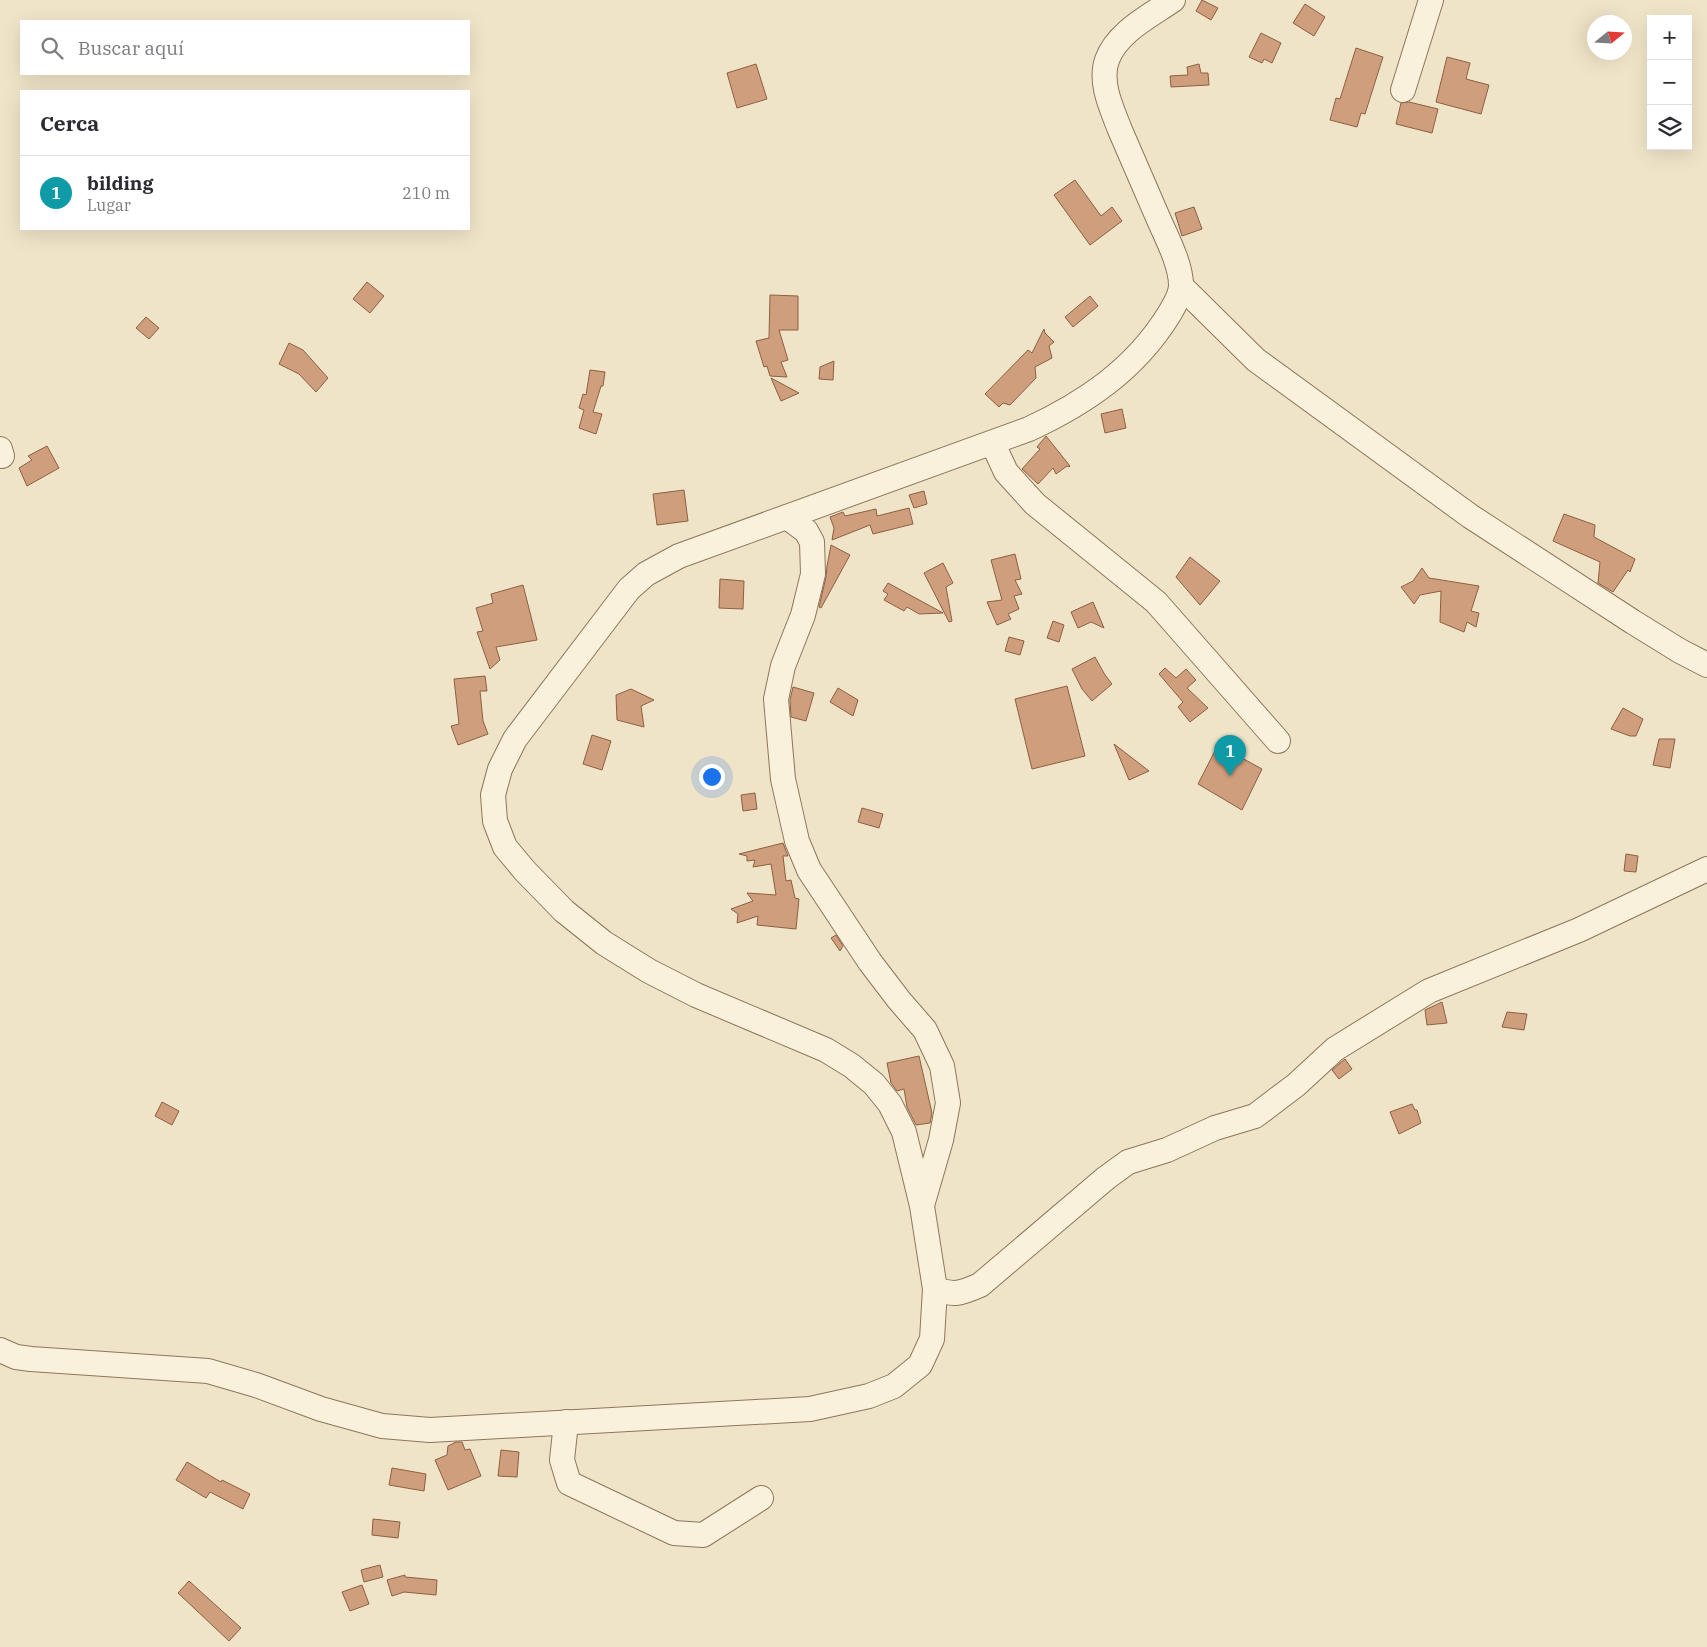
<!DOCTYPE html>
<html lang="es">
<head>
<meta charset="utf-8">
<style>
	:root { --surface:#fff; --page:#f2f2f3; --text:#2b2b33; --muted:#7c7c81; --line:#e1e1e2; --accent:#9e2a2b }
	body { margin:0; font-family:"IBM Plex Serif",serif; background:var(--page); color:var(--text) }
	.controls { position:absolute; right:15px; top:15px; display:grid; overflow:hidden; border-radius:0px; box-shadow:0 5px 20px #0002 }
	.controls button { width:45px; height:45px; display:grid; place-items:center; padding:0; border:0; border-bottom:1px solid var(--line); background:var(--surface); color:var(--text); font:25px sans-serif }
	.compass { position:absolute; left:1587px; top:15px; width:45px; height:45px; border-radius:50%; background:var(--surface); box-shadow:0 5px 20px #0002; rotate:72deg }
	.you { position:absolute; left:711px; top:776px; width:18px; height:18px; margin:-12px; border:4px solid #fff; border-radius:50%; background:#1a73e8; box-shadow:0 0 0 8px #1a73e833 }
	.badge { display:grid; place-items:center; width:32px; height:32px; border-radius:50%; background:var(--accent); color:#fff; font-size:16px; font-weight:700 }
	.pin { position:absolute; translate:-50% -41px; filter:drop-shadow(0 1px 2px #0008) }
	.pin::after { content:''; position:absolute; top:26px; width:18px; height:15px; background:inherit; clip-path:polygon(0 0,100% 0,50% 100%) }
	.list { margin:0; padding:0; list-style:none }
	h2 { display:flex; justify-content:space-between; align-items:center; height:65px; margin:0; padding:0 20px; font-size:21px }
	h2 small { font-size:16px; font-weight:400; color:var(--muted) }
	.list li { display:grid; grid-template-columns:32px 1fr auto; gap:15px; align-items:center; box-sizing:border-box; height:75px; padding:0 20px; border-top:1px solid var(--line) }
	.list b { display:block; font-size:19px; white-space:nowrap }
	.list p { margin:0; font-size:16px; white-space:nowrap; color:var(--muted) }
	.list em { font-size:16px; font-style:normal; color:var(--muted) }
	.icon { flex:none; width:28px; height:28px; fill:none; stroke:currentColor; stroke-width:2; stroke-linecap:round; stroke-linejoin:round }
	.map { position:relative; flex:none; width:1707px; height:1647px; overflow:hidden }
	.search { position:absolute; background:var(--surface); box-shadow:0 5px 20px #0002; left:20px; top:20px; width:450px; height:55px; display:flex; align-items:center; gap:12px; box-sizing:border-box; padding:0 18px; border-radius:0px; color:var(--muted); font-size:19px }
	.panel { position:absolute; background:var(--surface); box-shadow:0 5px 20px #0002; left:20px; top:90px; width:450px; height:140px; border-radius:0px }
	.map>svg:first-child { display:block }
	.building { fill:#cf9f7d; stroke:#8d5f41 }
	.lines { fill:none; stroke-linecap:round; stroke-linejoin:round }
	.minor-casing { stroke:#8d765c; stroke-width:26 }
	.minor { stroke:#faf1dc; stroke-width:24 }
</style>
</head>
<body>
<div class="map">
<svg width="1707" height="1647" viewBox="0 0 1707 1647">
	<rect width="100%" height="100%" fill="#f0e4c8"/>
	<g class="building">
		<polygon points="1202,0 1218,8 1211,20 1196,11"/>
		<polygon points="1305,4 1325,17 1314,36 1293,23"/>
		<polygon points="1261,33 1281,43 1272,63 1264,59 1262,63 1249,57"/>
		<polygon points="1356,48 1383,57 1365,114 1361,113 1357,127 1330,120 1336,98 1340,99"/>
		<polygon points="1447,57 1470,63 1466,79 1489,85 1481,114 1436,102"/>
		<polygon points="756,64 767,99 737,108 727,73"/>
		<polygon points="1199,64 1201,73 1208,73 1209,85 1171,87 1170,76 1188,75 1187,67"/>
		<polygon points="1409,102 1438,109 1432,133 1396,124 1401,103"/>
		<polygon points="1075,180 1101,216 1112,207 1122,221 1090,245 1054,195"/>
		<polygon points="1194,207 1202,229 1182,236 1175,213"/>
		<polygon points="367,282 384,296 370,313 353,299"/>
		<polygon points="770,295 798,296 798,330 779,330 788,360 781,362 787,377 770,376 767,366 764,367 756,341 769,338"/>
		<polygon points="1090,296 1098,306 1073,327 1065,317"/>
		<polygon points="146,317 159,328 149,339 136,328"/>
		<polygon points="1044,329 1045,333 1054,342 1049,346 1052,358 1035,367 1036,378 1010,405 1003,403 999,407 985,394 1028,350 1032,353"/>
		<polygon points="289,343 303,350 328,378 316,392 299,374 279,364"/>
		<polygon points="834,361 833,380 819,379 820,367"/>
		<polygon points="590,370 605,372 603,386 601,386 593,412 602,414 596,434 579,428 584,410 579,408 583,394 586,395"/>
		<polygon points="771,378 799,393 781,401"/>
		<polygon points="1122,409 1126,428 1105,433 1101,414"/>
		<polygon points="1046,436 1070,466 1069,467 1067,466 1056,474 1053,468 1038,484 1022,469 1040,449 1037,447"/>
		<polygon points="47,446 59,468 27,486 19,468 32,460 28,456"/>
		<polygon points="684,490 688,521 657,525 653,494"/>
		<polygon points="924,491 927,504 914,508 909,495"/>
		<polygon points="909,508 913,524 873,534 870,525 832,540 834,528 830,517 843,512 845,516 876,509 877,516"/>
		<polygon points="1564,514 1595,525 1594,537 1635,559 1630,572 1628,570 1613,592 1598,583 1600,562 1553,541"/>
		<polygon points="831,545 850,555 821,608 819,607 826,577 827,566"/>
		<polygon points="1015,554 1021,579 1015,580 1022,594 1014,596 1019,609 1008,614 1011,619 997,625 987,602 1002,600 991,560"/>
		<polygon points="1190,557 1220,581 1200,605 1176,577"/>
		<polygon points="943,563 953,583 946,587 952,621 949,622 924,573"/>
		<polygon points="1422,568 1429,578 1479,586 1471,611 1479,613 1476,627 1467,622 1464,632 1440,622 1441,591 1420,595 1414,604 1401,587 1413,581"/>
		<polygon points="720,579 744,581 743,609 719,608"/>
		<polygon points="888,583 943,613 919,614 907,607 904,611 884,600 888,594 883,591"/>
		<polygon points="523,585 537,640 496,647 500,660 490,669 477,632 483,631 476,608 493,603 491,594"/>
		<polygon points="1093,602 1104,628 1091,622 1078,628 1071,612"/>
		<polygon points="1053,621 1064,625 1059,642 1047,638"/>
		<polygon points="1009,637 1024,641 1020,655 1005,651"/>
		<polygon points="1095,657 1105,675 1112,684 1092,701 1082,689 1072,669"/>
		<polygon points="1165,668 1176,678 1186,669 1196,680 1187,688 1208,708 1190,722 1178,707 1183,702 1159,674"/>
		<polygon points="485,676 487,691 480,691 483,721 488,734 458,745 451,726 459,724 454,679"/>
		<polygon points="1067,686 1085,756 1032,769 1015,699"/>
		<polygon points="793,687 814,693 806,721 791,717 790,700"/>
		<polygon points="838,688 858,700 853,716 830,702"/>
		<polygon points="631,689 654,700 641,706 644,727 617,720 616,695"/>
		<polygon points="1623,708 1643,719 1636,736 1630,736 1611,729"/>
		<polygon points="592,735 611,741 602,770 583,764"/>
		<polygon points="1659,739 1675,739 1670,768 1653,765"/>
		<polygon points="1114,744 1149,771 1129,780"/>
		<polygon points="1218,745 1262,769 1242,810 1198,784"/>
		<polygon points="755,793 757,809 743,811 741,795"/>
		<polygon points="862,808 883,814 879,828 858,822"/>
		<polygon points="783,843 788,856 783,856 786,881 791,880 795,898 799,899 796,929 757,925 758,916 737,923 738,914 731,909 753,901 747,893 776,895 771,864 753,867 755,860 747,861 747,856 739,854"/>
		<polygon points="1626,854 1638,856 1636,872 1624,871"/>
		<polygon points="836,935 843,946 840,951 831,938"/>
		<polygon points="1442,1002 1447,1023 1427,1025 1425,1010"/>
		<polygon points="1507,1012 1527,1014 1524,1030 1502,1027"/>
		<polygon points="919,1056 932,1113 930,1123 916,1125 907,1107 904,1089 897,1091 891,1083 887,1063"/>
		<polygon points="1345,1059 1352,1069 1339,1079 1332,1070"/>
		<polygon points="162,1102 179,1111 172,1125 155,1116"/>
		<polygon points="1412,1104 1415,1110 1417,1110 1421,1123 1399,1134 1390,1112"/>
		<polygon points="456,1442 462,1442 465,1450 470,1449 481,1476 448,1490 435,1460 447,1455 448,1446"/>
		<polygon points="501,1450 519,1452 517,1477 498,1476"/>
		<polygon points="187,1462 221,1482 222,1480 250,1494 243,1509 210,1492 206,1498 176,1480"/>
		<polygon points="392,1468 426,1474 424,1491 389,1485"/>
		<polygon points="373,1519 400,1522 398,1538 372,1535"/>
		<polygon points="380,1565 383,1577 364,1582 361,1570"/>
		<polygon points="405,1575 405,1577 437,1580 436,1595 404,1592 392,1596 387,1580"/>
		<polygon points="189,1581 241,1628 229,1641 178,1593"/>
		<polygon points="362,1585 369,1604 350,1611 342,1592"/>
	</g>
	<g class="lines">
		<g class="minor-casing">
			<g id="minor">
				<polyline points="1403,90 1431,0"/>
				<polyline points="1181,286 1256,360 1470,516 1633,622 1680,651 1707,665"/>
				<polyline points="993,444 1006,472 1035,504 1156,602 1278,741"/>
				<polyline points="0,449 2,456"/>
				<polyline points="787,517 806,531 812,542 813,574 803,615 783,666 776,699 783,779 797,841 809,870 870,962 899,1000 925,1030 942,1066 948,1103 941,1140 923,1202"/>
				<path d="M935,1289C956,1296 961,1293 980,1285L1106,1178L1128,1162L1167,1150L1215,1128L1255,1116L1296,1085L1335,1049L1429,991L1579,930L1707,869"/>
				<path d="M0,1350L16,1357L31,1359L208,1371L256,1385L321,1409L382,1426L430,1430L810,1409L869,1396L894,1386L920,1365L932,1339L935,1289L922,1206L904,1132L890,1104L874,1084L852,1066L826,1050L696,995L649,971L604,943L564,911L525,871L505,847L495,821L493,795L500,769L515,739L629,589L646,574L679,556L1029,429C1085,403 1134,370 1168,316C1173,308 1181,295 1181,285C1181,265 1167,238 1159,220C1146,190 1133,160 1120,130C1112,109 1099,83 1107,60C1117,32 1150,16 1173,0"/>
				<polyline points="566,1422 562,1460 569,1483 674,1533 703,1535 761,1498"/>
			</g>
		</g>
		<use href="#minor" class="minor"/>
	</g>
</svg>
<div class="controls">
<button>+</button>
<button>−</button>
<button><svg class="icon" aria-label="layers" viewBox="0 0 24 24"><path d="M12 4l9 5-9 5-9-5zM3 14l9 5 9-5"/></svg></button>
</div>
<svg class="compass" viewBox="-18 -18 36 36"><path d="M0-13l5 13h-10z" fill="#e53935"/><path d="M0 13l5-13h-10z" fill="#7c7c81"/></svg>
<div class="you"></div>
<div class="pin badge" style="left:1230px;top:776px;background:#0f9aa8">1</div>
<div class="search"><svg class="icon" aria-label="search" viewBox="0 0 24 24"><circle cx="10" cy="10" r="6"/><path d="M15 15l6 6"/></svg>Buscar aquí</div>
<section class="panel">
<h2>Cerca<small></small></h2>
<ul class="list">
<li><span class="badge" style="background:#0f9aa8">1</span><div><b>bilding</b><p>Lugar</p></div><em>210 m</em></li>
</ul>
</section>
</div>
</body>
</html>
